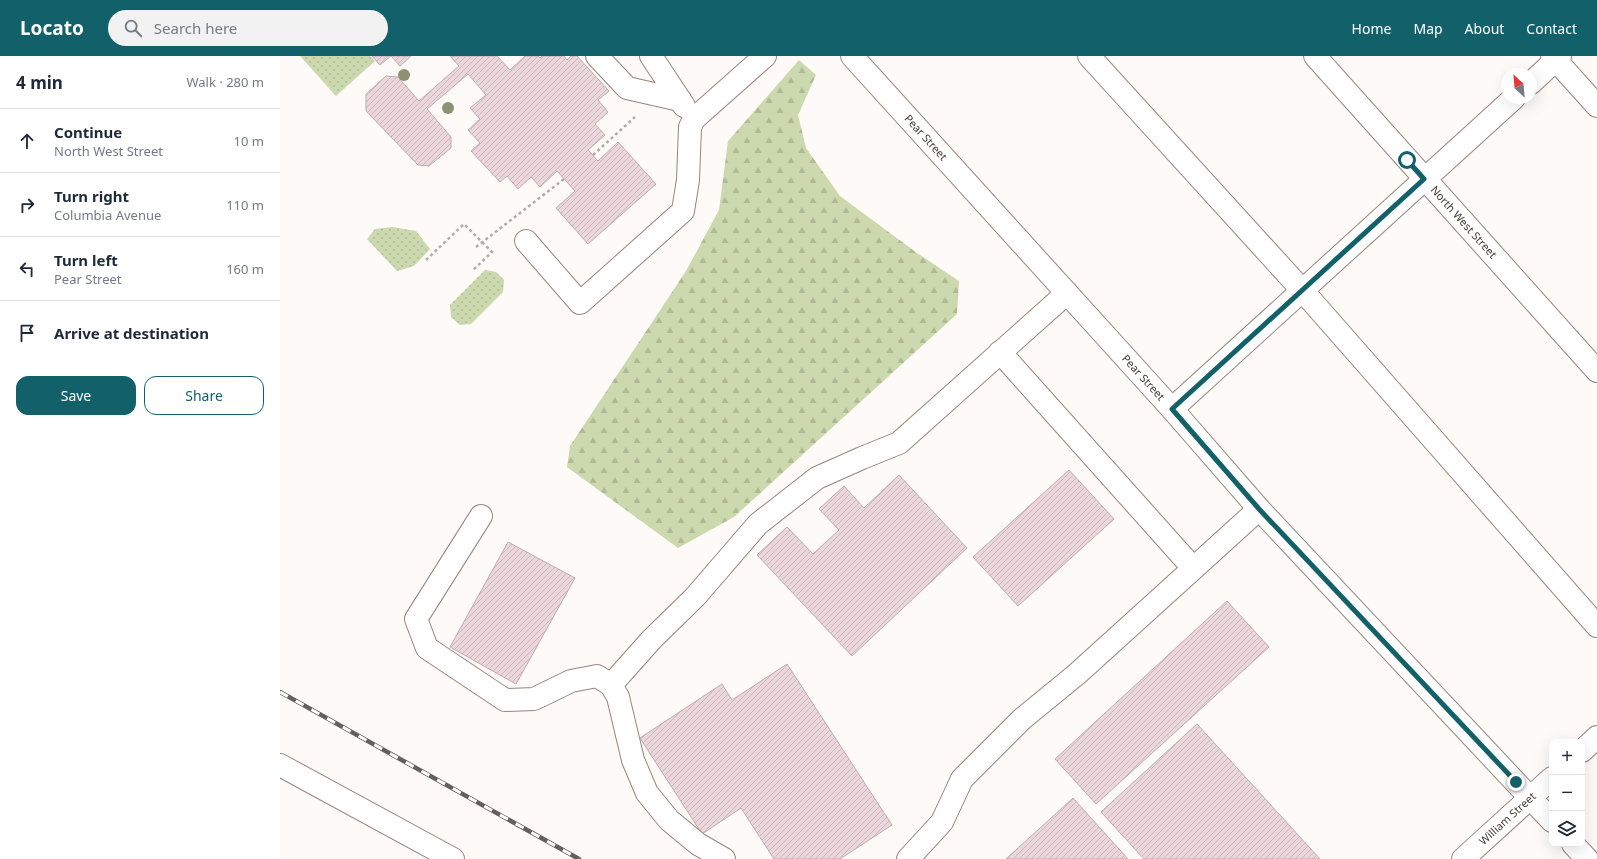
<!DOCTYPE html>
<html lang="en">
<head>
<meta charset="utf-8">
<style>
	:root { --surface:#fff; --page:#f2f2f3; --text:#1f2937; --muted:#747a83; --line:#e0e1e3; --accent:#12616a }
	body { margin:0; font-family:"Noto Sans",sans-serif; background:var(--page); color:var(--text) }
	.controls { position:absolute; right:12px; bottom:12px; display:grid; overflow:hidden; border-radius:8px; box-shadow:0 4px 16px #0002 }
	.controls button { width:36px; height:36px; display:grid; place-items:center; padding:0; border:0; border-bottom:1px solid var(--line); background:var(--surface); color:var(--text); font:20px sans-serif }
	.compass { position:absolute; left:1221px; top:12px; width:36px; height:36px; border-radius:50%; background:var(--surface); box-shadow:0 4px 16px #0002; rotate:334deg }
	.stop { position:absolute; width:12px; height:12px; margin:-9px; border:3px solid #12616a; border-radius:50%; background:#fff }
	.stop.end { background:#12616a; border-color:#fff; box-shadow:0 1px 4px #0008 }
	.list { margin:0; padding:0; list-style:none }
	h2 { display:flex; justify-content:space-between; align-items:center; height:52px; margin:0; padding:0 16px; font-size:17px }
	h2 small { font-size:13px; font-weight:400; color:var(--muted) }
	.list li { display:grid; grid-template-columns:26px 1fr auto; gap:12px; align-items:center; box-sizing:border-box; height:64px; padding:0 16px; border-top:1px solid var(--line) }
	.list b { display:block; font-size:15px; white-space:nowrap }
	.list p { margin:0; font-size:13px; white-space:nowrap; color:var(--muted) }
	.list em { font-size:13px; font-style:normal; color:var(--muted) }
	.actions { display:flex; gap:8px; padding:12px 16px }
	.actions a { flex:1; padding:9px 0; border:1px solid var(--accent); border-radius:12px; text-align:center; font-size:14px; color:var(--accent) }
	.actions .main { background:var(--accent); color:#fff }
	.icon { flex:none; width:22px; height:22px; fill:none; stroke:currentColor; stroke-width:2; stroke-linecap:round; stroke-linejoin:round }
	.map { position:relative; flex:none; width:1317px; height:803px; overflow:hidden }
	header { display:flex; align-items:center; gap:24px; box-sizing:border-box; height:56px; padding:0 20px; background:var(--accent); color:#fff }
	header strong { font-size:19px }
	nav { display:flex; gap:22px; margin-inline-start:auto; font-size:14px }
	.search { width:280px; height:36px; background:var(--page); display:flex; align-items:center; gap:10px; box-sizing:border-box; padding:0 14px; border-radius:22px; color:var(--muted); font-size:15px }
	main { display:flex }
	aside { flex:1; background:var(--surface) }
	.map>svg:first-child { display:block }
	.grass { fill:url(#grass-dots) }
	.forest { fill:url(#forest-firs) }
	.building { fill:url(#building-hatch); stroke:#bfacb1 }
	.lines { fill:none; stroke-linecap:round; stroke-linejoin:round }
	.minor-casing { stroke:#96857e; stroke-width:24 }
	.path { stroke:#b1aba9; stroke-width:2.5; stroke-dasharray:3 3; stroke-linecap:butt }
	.minor { stroke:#fff; stroke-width:22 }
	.rail-casing { stroke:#655e5a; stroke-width:4.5 }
	.rail { stroke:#fff; stroke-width:3; stroke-dasharray:9; stroke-linecap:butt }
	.tree { fill:#8e9273 }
	.route { stroke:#12616a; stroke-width:5 }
	.labels { text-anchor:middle; stroke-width:4; stroke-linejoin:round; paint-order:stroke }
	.street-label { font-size:11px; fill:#413a36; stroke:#fff }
</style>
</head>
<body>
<header>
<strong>Locato</strong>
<div class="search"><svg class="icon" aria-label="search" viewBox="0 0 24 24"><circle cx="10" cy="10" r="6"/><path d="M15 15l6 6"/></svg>Search here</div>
<nav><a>Home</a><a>Map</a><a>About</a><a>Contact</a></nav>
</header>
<main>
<aside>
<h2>4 min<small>Walk · 280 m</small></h2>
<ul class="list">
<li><svg class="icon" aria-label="ahead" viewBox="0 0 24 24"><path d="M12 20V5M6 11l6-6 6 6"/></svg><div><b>Continue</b><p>North West Street</p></div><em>10 m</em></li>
<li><svg class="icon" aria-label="right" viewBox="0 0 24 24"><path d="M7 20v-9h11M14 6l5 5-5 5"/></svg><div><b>Turn right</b><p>Columbia Avenue</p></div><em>110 m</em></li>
<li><svg class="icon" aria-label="left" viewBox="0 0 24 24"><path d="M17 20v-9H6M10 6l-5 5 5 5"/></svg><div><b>Turn left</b><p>Pear Street</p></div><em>160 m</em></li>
<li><svg class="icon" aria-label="arrive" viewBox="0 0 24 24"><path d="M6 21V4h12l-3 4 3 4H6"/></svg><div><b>Arrive at destination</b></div></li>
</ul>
<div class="actions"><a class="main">Save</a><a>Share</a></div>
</aside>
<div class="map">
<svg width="1317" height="803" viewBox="0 0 1317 803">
	<defs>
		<pattern id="grass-dots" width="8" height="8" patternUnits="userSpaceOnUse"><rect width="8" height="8" fill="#ccd8ad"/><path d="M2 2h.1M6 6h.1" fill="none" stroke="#b0ba95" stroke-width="1.8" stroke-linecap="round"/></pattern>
		<pattern id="forest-firs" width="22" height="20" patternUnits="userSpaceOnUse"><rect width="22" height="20" fill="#ccd8ad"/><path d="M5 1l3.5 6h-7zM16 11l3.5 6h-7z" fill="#b0ba95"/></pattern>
		<pattern id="building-hatch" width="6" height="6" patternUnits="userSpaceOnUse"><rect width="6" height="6" fill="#ead6db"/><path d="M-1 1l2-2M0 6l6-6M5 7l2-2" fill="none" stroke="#cab8bd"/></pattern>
	</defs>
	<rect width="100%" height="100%" fill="#fefaf8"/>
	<g class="grass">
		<polygon points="20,0 90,0 95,5 56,40"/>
		<polygon points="112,171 136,175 150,193 134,210 117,215 87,183 95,173"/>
		<polygon points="205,214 216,216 224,224 223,236 191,268 180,269 171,261 170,249"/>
	</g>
	<polygon class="forest" points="519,4 536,19 518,59 526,92 560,140 637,197 679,225 677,258 454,461 398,492 287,411 290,390 406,215 439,154 448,85"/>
	<g class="building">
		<polygon points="92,0 111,0 100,9"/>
		<polygon points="111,0 131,0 120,10"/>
		<polygon points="170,0 217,0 230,14 245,0 258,0 260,2 262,0 284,0 287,4 291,0 297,0 329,35 318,44 328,56 315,68 325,79 308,94 318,105 338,86 376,128 308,188 276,152 295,135 277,115 260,131 251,121 238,133 227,120 220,126 191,95 200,87 188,74 200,63 190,52 206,39 188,18 147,53 171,81 171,92 149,110 138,109 86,55 86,38 106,20 118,21 139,45 179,10"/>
		<polygon points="789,414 834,463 738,550 693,501"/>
		<polygon points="619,419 687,492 572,600 477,499 507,471 533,498 559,474 539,453 564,430 584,452"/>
		<polygon points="228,486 295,522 236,628 170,591"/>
		<polygon points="947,545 989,591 816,748 775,703"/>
		<polygon points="507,608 612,769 560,803 494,803 461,752 422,778 360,682 442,628 452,644"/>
		<polygon points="917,668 1040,803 864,803 821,756"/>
		<polygon points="793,742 848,803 726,803"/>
	</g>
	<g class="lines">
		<g class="minor-casing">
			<g id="minor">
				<polyline points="317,0 347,32 400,44"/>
				<polyline points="371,0 404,50"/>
				<path id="s1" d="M572,0L892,353L979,453L1272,765"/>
				<polyline points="809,0 1022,234 1317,570"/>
				<path id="s2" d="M1035,0L1317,315"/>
				<polyline points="1272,0 1317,50"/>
				<polyline points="1251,27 1280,0"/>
				<polyline points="246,185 300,247 403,155 408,124 410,71 414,63 485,0"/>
				<polyline points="720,296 913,512"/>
				<polyline points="892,353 1234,42"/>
				<polyline points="201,460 136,563 147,592 225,644 254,643 291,625 317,620 331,629 338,641 353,704 367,737 389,764 418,788 444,803"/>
				<polyline points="331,629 372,583 415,541 478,468 537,422 582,402 619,387 787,237"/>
				<polyline points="1302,695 1317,681"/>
				<polyline points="0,709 173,803"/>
				<polyline points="1293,788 1307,803"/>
				<polyline points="628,803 662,766 682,723 742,663 797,618 979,453"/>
				<path id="s3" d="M1183,803L1272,722"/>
			</g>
		</g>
		<g class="path">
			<polyline points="313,99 355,61"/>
			<polyline points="196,191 284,123"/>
			<polyline points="146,204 184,168 212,196 192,215"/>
		</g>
		<use href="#minor" class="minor"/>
		<g class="rail-casing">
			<polyline id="rail" points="0,636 299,803"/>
		</g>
		<use href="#rail" class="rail"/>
	</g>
	<g class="tree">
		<circle cx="124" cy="19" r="6"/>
		<circle cx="168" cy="52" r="6"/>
	</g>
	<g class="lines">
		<polyline class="route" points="1127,104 1144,123 892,353 979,453 1236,726"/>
	</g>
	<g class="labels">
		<g class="street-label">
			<text dy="4" stroke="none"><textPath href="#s1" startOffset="110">Pear Street</textPath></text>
			<text dy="4" stroke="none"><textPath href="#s2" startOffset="223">North West Street</textPath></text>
			<text dy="4" stroke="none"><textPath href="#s1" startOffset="434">Pear Street</textPath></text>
			<text dy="4" stroke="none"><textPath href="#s3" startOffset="60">William Street</textPath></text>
		</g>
	</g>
</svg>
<div class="controls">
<button>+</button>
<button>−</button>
<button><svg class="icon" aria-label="layers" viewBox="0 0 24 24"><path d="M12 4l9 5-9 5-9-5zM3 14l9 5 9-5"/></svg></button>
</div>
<svg class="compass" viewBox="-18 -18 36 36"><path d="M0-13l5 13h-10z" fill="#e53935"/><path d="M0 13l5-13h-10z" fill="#747a83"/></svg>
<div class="stop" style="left:1127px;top:104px"></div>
<div class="stop end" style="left:1236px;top:726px"></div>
</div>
</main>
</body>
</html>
